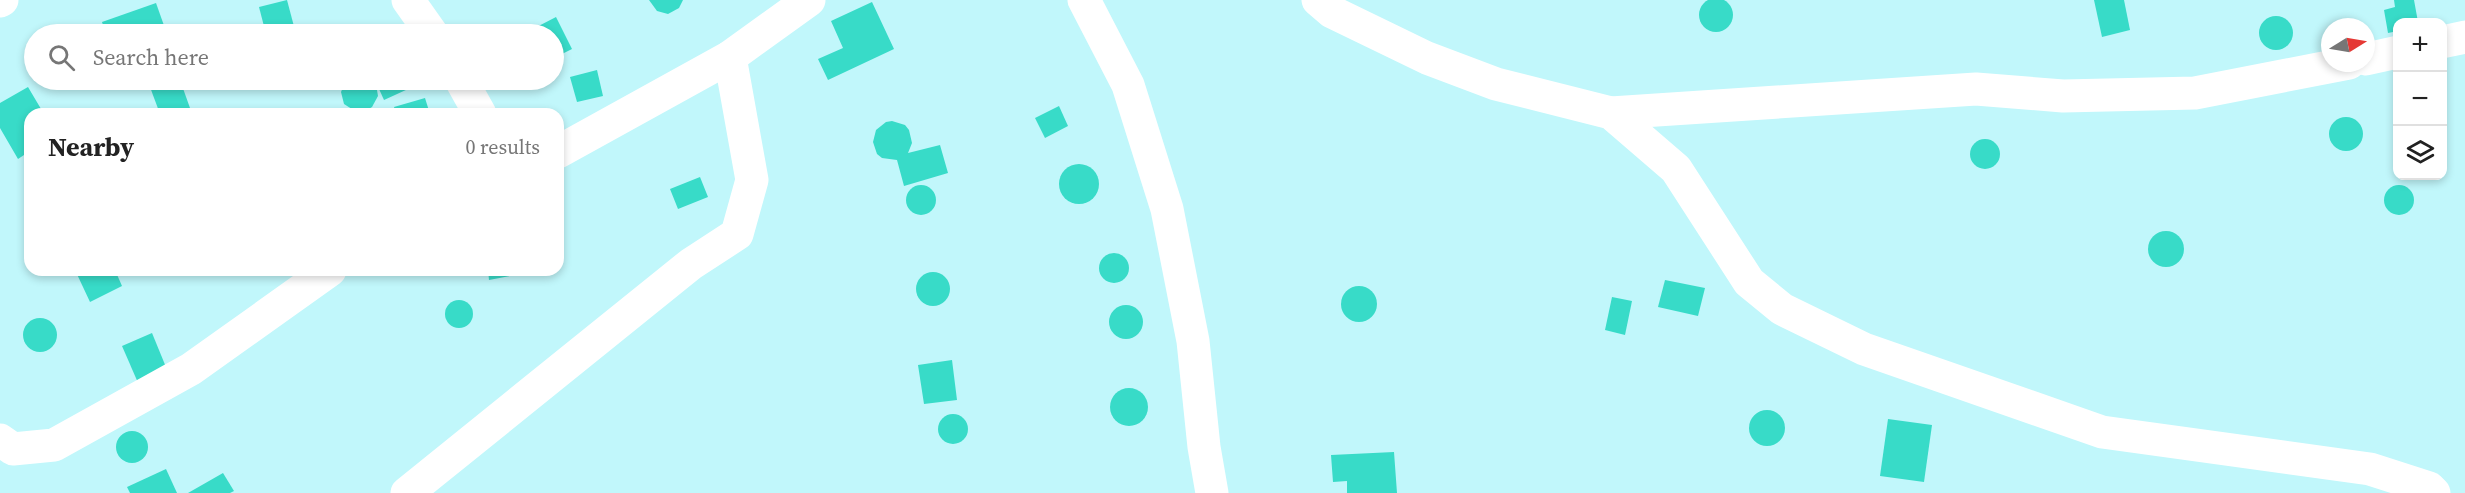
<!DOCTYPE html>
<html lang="en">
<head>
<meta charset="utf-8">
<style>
	:root { --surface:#fff; --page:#f2f2f2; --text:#222; --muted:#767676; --line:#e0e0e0 }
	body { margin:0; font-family:"Source Serif 4",serif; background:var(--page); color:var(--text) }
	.controls { position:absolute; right:18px; top:18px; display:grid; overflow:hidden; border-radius:12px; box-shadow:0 3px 9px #0003 }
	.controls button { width:54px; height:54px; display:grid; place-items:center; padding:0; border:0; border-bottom:2px solid var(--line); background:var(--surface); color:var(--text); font:30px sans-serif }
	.compass { position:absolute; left:2321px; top:18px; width:54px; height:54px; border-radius:50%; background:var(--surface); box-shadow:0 3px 9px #0003; rotate:79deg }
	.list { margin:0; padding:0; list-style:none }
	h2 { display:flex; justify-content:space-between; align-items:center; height:78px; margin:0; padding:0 24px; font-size:26px }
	h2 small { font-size:20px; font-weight:400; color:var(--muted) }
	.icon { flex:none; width:33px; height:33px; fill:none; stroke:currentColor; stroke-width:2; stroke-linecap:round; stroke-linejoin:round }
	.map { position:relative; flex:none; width:2465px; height:493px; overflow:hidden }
	.search { position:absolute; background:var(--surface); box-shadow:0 3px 9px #0003; left:24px; top:24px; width:540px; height:66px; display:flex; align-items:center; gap:15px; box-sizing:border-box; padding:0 21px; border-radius:33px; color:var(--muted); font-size:22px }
	.panel { position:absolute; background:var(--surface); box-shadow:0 3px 9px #0003; left:24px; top:108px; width:540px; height:168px; border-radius:18px }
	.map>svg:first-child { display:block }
	.building { fill:#38dbc8 }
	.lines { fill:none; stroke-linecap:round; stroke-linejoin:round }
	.minor { stroke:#fff; stroke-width:33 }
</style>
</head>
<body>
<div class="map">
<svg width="2465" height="493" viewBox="0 0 2465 493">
	<rect width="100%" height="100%" fill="#c1f7fb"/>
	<g class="building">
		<circle cx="1716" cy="15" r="17"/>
		<polygon points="287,0 296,34 266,34 259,7"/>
		<polygon points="649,0 683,0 679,8 668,14 657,11"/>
		<polygon points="2094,0 2124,0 2130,30 2102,37"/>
		<polygon points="2394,0 2414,0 2418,22 2398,22 2398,31 2388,33 2384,10 2395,7"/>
		<polygon points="872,2 894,49 828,80 818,59 843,48 831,21"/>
		<polygon points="156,3 167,34 106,34 102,22"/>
		<circle cx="2276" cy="33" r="17"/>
		<polygon points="556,17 572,49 554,58 554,34 529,34 527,32"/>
		<polygon points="597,70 603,96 577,102 570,77"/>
		<polygon points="171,80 180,80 190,108 173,114 160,114 150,87"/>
		<polygon points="346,80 373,80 376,84 378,96 372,107 367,110 355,111 344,104 341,92"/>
		<polygon points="375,80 416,80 419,84 384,100"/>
		<polygon points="28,87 44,114 30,114 30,151 18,159 0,128 0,103"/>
		<polygon points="425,98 430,114 396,114 394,107"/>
		<polygon points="1059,106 1068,126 1045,138 1035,118"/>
		<circle cx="2346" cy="134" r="17"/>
		<polygon points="892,121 905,125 909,130 912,143 908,153 940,145 948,173 904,186 897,160 882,158 877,154 873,142 876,130 886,122"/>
		<circle cx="1985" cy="154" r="15"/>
		<circle cx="1079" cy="184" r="20"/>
		<polygon points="700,177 708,197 678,209 670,189"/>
		<circle cx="2399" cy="200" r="15"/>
		<circle cx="921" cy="200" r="15"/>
		<circle cx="2166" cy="249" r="18"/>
		<circle cx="1114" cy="268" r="15"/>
		<polygon points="75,270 115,270 122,286 90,302"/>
		<polygon points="488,270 535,270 535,271 489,280"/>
		<circle cx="933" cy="289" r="17"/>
		<polygon points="1665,280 1705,288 1698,316 1658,307"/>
		<circle cx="1359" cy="304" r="18"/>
		<polygon points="1612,297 1632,301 1625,335 1605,330"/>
		<circle cx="459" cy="314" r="14"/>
		<circle cx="1126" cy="322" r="17"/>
		<circle cx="40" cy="335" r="17"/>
		<polygon points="152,333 168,372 139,385 122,346"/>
		<polygon points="952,360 957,400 924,404 918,365"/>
		<circle cx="1129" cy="407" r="19"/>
		<circle cx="1767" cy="428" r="18"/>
		<circle cx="953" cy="429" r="15"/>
		<polygon points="1888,419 1932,425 1924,482 1880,476"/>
		<circle cx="132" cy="447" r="16"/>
		<polygon points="1394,452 1397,493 1347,493 1347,481 1333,482 1331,455"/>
		<polygon points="166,469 177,493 130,493 127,487"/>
		<polygon points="223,473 234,491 230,493 188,493"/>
	</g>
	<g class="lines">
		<g class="minor">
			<polyline points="408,0 432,34"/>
			<polyline points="1084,0 1128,85 1167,209 1193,341 1204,447 1212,493"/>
			<polyline points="1318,0 1332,12 1427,58 1496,84 1611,113 1676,169 1749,282 1782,309 1864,349 2102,432 2370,469 2429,488 2434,493"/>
			<polyline points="0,1 2,0"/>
			<polyline points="2442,42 2465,37"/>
			<polyline points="2366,59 2398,52"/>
			<polyline points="461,80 480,114"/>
			<polyline points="1611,113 1976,89 2063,96 2195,93 2349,63"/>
			<polyline points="558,152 730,57 809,0"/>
			<polyline points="0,440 13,449 54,445 191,369 330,270"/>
			<polyline points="407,493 691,264 737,234 752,180 730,57"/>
		</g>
	</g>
</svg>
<div class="controls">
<button>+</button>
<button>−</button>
<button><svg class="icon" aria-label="layers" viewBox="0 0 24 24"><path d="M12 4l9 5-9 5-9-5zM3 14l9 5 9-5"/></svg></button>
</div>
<svg class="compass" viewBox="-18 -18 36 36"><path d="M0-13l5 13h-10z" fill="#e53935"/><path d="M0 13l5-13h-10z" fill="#767676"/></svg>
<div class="search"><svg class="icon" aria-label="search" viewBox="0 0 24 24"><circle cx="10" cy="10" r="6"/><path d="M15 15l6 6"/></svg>Search here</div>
<section class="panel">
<h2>Nearby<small>0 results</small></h2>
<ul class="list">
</ul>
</section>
</div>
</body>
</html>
